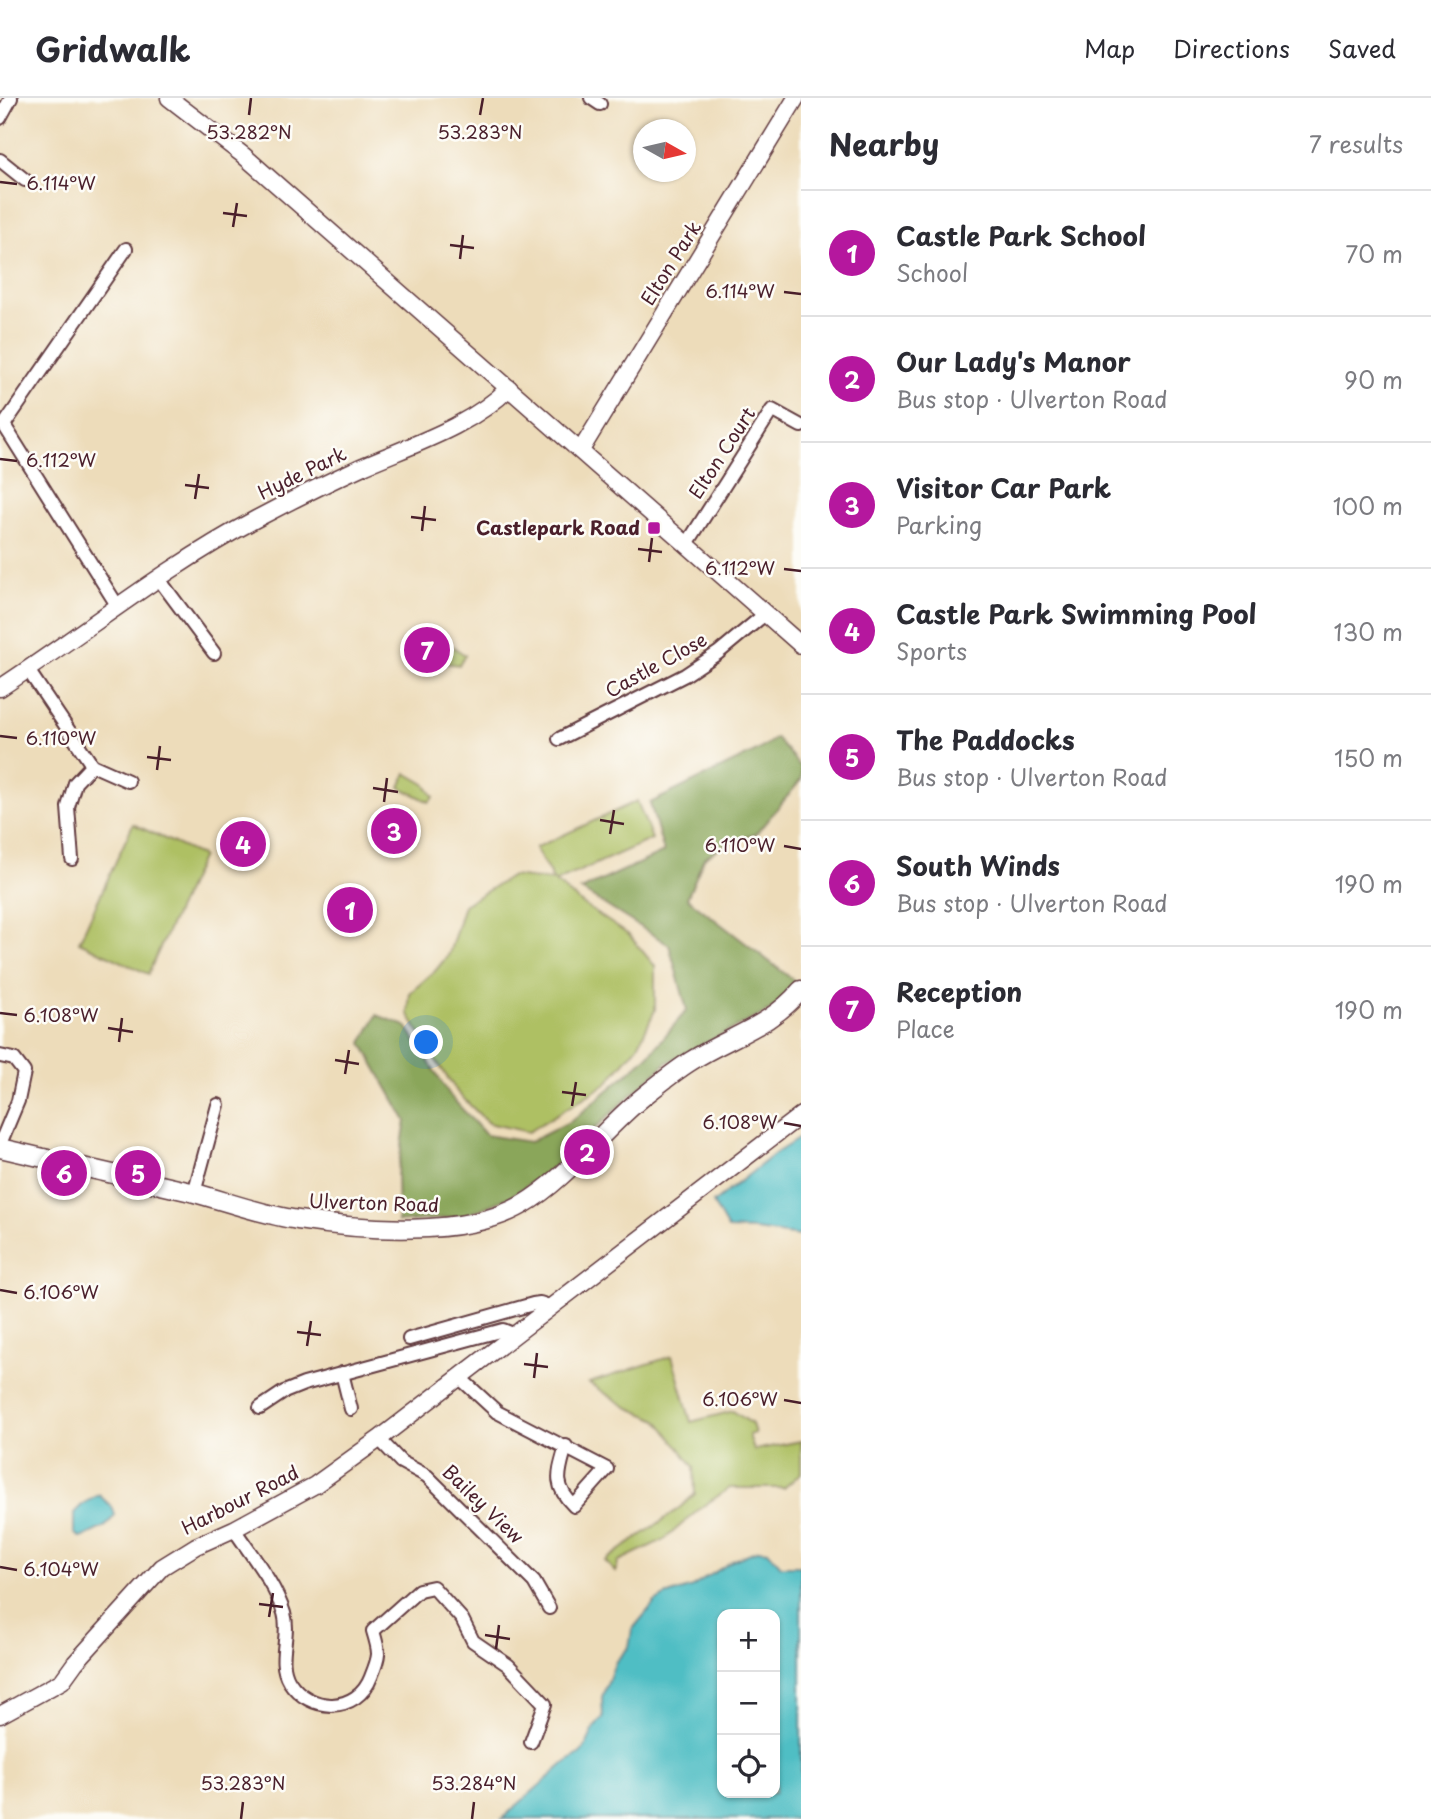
<!DOCTYPE html>
<html lang="en">
<head>
<meta charset="utf-8">
<style>
	:root { --surface:#fff; --page:#f2f2f3; --text:#2b2b33; --muted:#7c7c81; --line:#e1e1e2; --accent:#b5179e }
	body { margin:0; font-family:"Playpen Sans",sans-serif; background:var(--page); color:var(--text) }
	.controls { position:absolute; right:21px; bottom:21px; display:grid; overflow:hidden; border-radius:14px; box-shadow:0 2px 5px #0004 }
	.controls button { width:63px; height:63px; display:grid; place-items:center; padding:0; border:0; border-bottom:2px solid var(--line); background:var(--surface); color:var(--text); font:35px sans-serif }
	.compass { position:absolute; left:633px; top:21px; width:63px; height:63px; border-radius:50%; background:var(--surface); box-shadow:0 2px 5px #0004; rotate:98deg }
	.you { position:absolute; left:427px; top:945px; width:24px; height:24px; margin:-18px; border:5px solid #fff; border-radius:50%; background:#1a73e8; box-shadow:0 0 0 10px #1a73e833 }
	.badge { display:grid; place-items:center; width:46px; height:46px; border-radius:50%; background:var(--accent); color:#fff; font-size:23px; font-weight:700 }
	.pin { position:absolute; translate:-50% -50%; border:4px solid #fff; box-shadow:0 2px 7px #0006 }
	.list { margin:0; padding:0; list-style:none }
	h2 { display:flex; justify-content:space-between; align-items:center; height:91px; margin:0; padding:0 28px; font-size:30px }
	h2 small { font-size:23px; font-weight:400; color:var(--muted) }
	.list li { display:grid; grid-template-columns:46px 1fr auto; gap:21px; align-items:center; box-sizing:border-box; height:126px; padding:0 28px; border-top:2px solid var(--line) }
	.list b { display:block; font-size:26px; white-space:nowrap }
	.list p { margin:0; font-size:23px; white-space:nowrap; color:var(--muted) }
	.list em { font-size:23px; font-style:normal; color:var(--muted) }
	.icon { flex:none; width:38px; height:38px; fill:none; stroke:currentColor; stroke-width:2; stroke-linecap:round; stroke-linejoin:round }
	.map { position:relative; flex:none; width:801px; height:1721px; overflow:hidden }
	header { display:flex; align-items:center; gap:42px; box-sizing:border-box; height:98px; padding:0 35px; background:var(--surface); border-bottom:2px solid var(--line) }
	header strong { font-size:33px }
	nav { display:flex; gap:38px; margin-inline-start:auto; font-size:24px }
	main { display:flex }
	aside { flex:1; background:var(--surface) }
	.map>svg:first-child { display:block }
	.green { fill:#aec064; stroke:#7c7048; stroke-width:2 }
	.forest { fill:#8aa65a; stroke:#6a6242; stroke-width:2 }
	.water { fill:#4fbec4; stroke:#4c6e78; stroke-width:2; fill-rule:evenodd }
	.lines { fill:none; stroke-linecap:round; stroke-linejoin:round }
	.minor-casing { stroke:#623b40; stroke-width:16 }
	.tertiary-casing { stroke:#623b40; stroke-width:19 }
	.secondary-casing { stroke:#623b40; stroke-width:21 }
	.minor { stroke:#fff; stroke-width:12 }
	.tertiary { stroke:#fff; stroke-width:16 }
	.secondary { stroke:#fff; stroke-width:18 }
	.ticks { fill:none; stroke:#4a1f2b; stroke-width:2.5 }
	.poi-dot { fill:#b5179e; stroke:#fdfcf7; stroke-width:2.5 }
	.labels { text-anchor:middle; stroke-width:5; stroke-linejoin:round; paint-order:stroke }
	.street-label { font-size:19px; fill:#4a1f2b; stroke:#fdfcf7 }
	.poi-label { font-size:19px; font-weight:bold; fill:#4a1f2b; stroke:#fdfcf7; text-anchor:end }
	.ticks-label { font-size:18px; text-anchor:middle; fill:#4a1f2b; stroke:#fdfcf7; stroke-width:5; stroke-linejoin:round; paint-order:stroke }
</style>
</head>
<body>
<header>
<strong>Gridwalk</strong>
<nav><a>Map</a><a>Directions</a><a>Saved</a></nav>
</header>
<main>
<div class="map">
<svg width="801" height="1721" viewBox="0 0 801 1721">
	<rect width="100%" height="100%" fill="#fdfcf7"/>
	<filter id="ink" filterUnits="userSpaceOnUse"><feTurbulence type="fractalNoise" baseFrequency=".0143" numOctaves="2"/><feDisplacementMap in="SourceGraphic" scale="14" xChannelSelector="R" yChannelSelector="G"/><feConvolveMatrix kernelMatrix="1 2 1 2 8 2 1 2 1" color-interpolation-filters="sRGB"/></filter>
	<filter id="wash" filterUnits="userSpaceOnUse"><feTurbulence type="fractalNoise" baseFrequency=".00686" numOctaves="4" result="noise"/><feDisplacementMap in="SourceGraphic" scale="28" xChannelSelector="R" yChannelSelector="G"/><feGaussianBlur stdDeviation="1.57" result="paint"/><feColorMatrix in="noise" values="0 0 0 0 0 0 0 0 0 0 0 0 0 0 0 0 0 1.4 0 .05"/><feComposite in="paint" operator="in"/></filter>
	<g filter="url(#wash)">
		<rect width="100%" height="100%" fill="#eddcba"/>
		<g class="green">
			<polygon points="449,546 465,557 459,567 445,565 441,558 447,553"/>
			<polygon points="406,675 425,686 434,699 429,704 400,689"/>
			<polygon points="637,703 652,741 555,784 584,807 629,837 655,868 655,912 638,948 606,986 528,1034 488,1025 458,995 427,949 408,915 410,895 436,872 449,856 464,807 512,778 554,783 535,750"/>
			<polygon points="133,726 202,758 148,876 79,844"/>
			<polygon points="672,1258 691,1324 733,1313 752,1326 755,1335 749,1337 754,1352 801,1343 801,1375 784,1390 730,1390 703,1408 665,1441 619,1463 615,1474 605,1463 677,1412 695,1396 694,1369 658,1322 627,1309 589,1285"/>
		</g>
		<polygon class="forest" points="776,640 801,669 801,682 756,736 727,745 704,760 687,800 801,888 771,912 666,965 553,1069 510,1099 461,1119 398,1124 397,1077 406,1023 362,945 377,917 406,928 451,999 486,1037 530,1044 573,1022 649,957 687,912 669,847 581,792 664,754 650,705 757,653"/>
		<g class="water">
			<polygon points="801,1039 801,1138 755,1132 728,1131 713,1105 776,1055"/>
			<polygon points="99,1397 112,1409 115,1417 106,1428 81,1440 74,1435 74,1415 84,1405"/>
			<path d="M758,1452L768,1453L781,1468H801V1721H502C523,1701 544,1684 565,1665C570,1661 579,1658 583,1652C592,1640 590,1631 603,1620L602,1599L616,1563L629,1549L632,1532L655,1504L665,1498L692,1489L734,1462ZM775,1516V1695H722V1516Z"/>
		</g>
	</g>
	<g filter="url(#ink)">
		<g class="lines">
			<g class="minor-casing">
				<g id="minor">
					<polyline points="591,0 600,6"/>
					<polyline points="0,20 11,0"/>
					<polyline points="0,62 25,82"/>
					<polyline points="687,446 772,312 801,328"/>
					<polyline points="158,480 214,555"/>
					<polyline points="117,507 4,327 126,151"/>
					<polyline points="28,572 92,667 75,685 68,709 72,761"/>
					<polyline points="559,641 685,577 718,555 765,516"/>
					<polyline points="92,667 128,683"/>
					<polyline points="0,958 14,961 24,974 18,1003 0,1046"/>
					<polyline points="194,1095 218,1007"/>
					<polyline points="409,1241 533,1206 540,1205 552,1209"/>
					<polyline points="342,1275 351,1311"/>
					<path d="M459,1279L497,1314L607,1371L574,1408C552,1387 559,1374 566,1348"/>
					<polyline points="260,1310 284,1294 304,1286 503,1232 513,1236"/>
					<polyline points="379,1341 401,1364 427,1378 534,1484 549,1510"/>
					<path d="M234,1431C251,1457 274,1484 284,1515C291,1538 276,1561 289,1583C309,1615 357,1616 371,1579C380,1557 380,1556 373,1533L419,1492L433,1489L462,1521L473,1543L508,1567L545,1606L531,1644"/>
				</g>
			</g>
			<g class="tertiary-casing">
				<g id="tertiary">
					<polyline points="169,0 243,57 801,547"/>
					<polyline points="581,352 796,0"/>
					<path d="M0,590C87,533 164,470 256,421C290,403 326,385 361,369C411,347 470,329 509,290"/>
					<polyline points="0,1617 62,1583 75,1565 162,1469 196,1448 234,1431 315,1387 379,1341 801,1017"/>
				</g>
			</g>
			<g class="secondary-casing">
				<path id="secondary" d="M0,1050C64,1065 127,1079 191,1094C226,1103 262,1117 298,1122C362,1132 465,1140 522,1107C567,1081 603,1031 644,998C659,986 675,973 691,963C730,938 770,929 801,892"/>
			</g>
			<use href="#minor" class="minor"/>
			<use href="#tertiary" class="tertiary"/>
			<use href="#secondary" class="secondary"/>
		</g>
	</g>
	<path class="ticks" d="M249,17L251,0M480,17L483,0M0,84L17,86M223,115L247,118M233,129L237,105M450,147L474,150M460,161L463,137M784,194L801,196M0,361L17,363M185,387L209,390M195,401L199,376M411,419L436,422M422,433L425,408M638,451L662,454M649,464L652,440M784,471L801,473M0,638L17,640M147,659L171,662M157,672L160,648M373,690L398,694M384,704L387,680M600,722L624,726M610,736L614,712M784,748L801,751M0,915L17,917M108,930L133,934M119,944L122,920M335,962L359,966M345,976L349,952M562,994L586,997M572,1008L576,984M784,1025L801,1028M0,1192L17,1195M297,1234L321,1237M307,1248L311,1223M524,1266L548,1269M534,1280L537,1255M784,1302L801,1305M0,1469L17,1472M259,1506L283,1509M269,1519L273,1495M485,1537L510,1541M496,1551L499,1527M241,1721L243,1704M472,1721L474,1704"/>
	<rect class="poi-dot" x="647" y="423" width="14" height="14" rx="3.5"/>
	<g class="labels">
		<g class="street-label">
			<text transform="translate(671 165) rotate(-58)" y="7">Elton Park</text>
			<text transform="translate(722 355) rotate(-57)" y="7">Elton Court</text>
			<text transform="translate(302 375) rotate(-26)" y="7">Hyde Park</text>
			<text transform="translate(656 567) rotate(-29)" y="7">Castle Close</text>
			<text transform="translate(374 1105) rotate(2)" y="7">Ulverton Road</text>
			<text transform="translate(240 1402) rotate(-27)" y="7">Harbour Road</text>
			<text transform="translate(483 1406) rotate(44)" y="7">Bailey View</text>
		</g>
		<g class="poi-label">
			<text x="640" y="437">Castlepark Road</text>
		</g>
	</g>
	<g class="ticks-label">
		<text x="249" y="41">53.282°N</text>
		<text x="480" y="41">53.283°N</text>
		<text x="61" y="92">6.114°W</text>
		<text x="740" y="200">6.114°W</text>
		<text x="61" y="369">6.112°W</text>
		<text x="740" y="477">6.112°W</text>
		<text x="61" y="647">6.110°W</text>
		<text x="740" y="754">6.110°W</text>
		<text x="61" y="924">6.108°W</text>
		<text x="740" y="1031">6.108°W</text>
		<text x="61" y="1201">6.106°W</text>
		<text x="740" y="1308">6.106°W</text>
		<text x="61" y="1478">6.104°W</text>
		<text x="243" y="1692">53.283°N</text>
		<text x="474" y="1692">53.284°N</text>
	</g>
</svg>
<div class="controls">
<button>+</button>
<button>−</button>
<button><svg class="icon" aria-label="locate" viewBox="0 0 24 24"><circle cx="12" cy="12" r="6"/><path d="M12 2v4M12 18v4M2 12h4M18 12h4"/></svg></button>
</div>
<svg class="compass" viewBox="-18 -18 36 36"><path d="M0-13l5 13h-10z" fill="#e53935"/><path d="M0 13l5-13h-10z" fill="#7c7c81"/></svg>
<div class="you"></div>
<div class="pin badge" style="left:350px;top:812px">1</div>
<div class="pin badge" style="left:587px;top:1054px">2</div>
<div class="pin badge" style="left:394px;top:733px">3</div>
<div class="pin badge" style="left:243px;top:746px">4</div>
<div class="pin badge" style="left:138px;top:1075px">5</div>
<div class="pin badge" style="left:64px;top:1075px">6</div>
<div class="pin badge" style="left:427px;top:552px">7</div>
</div>
<aside>
<h2>Nearby<small>7 results</small></h2>
<ul class="list">
<li><span class="badge">1</span><div><b>Castle Park School</b><p>School</p></div><em>70 m</em></li>
<li><span class="badge">2</span><div><b>Our Lady's Manor</b><p>Bus stop · Ulverton Road</p></div><em>90 m</em></li>
<li><span class="badge">3</span><div><b>Visitor Car Park</b><p>Parking</p></div><em>100 m</em></li>
<li><span class="badge">4</span><div><b>Castle Park Swimming Pool</b><p>Sports</p></div><em>130 m</em></li>
<li><span class="badge">5</span><div><b>The Paddocks</b><p>Bus stop · Ulverton Road</p></div><em>150 m</em></li>
<li><span class="badge">6</span><div><b>South Winds</b><p>Bus stop · Ulverton Road</p></div><em>190 m</em></li>
<li><span class="badge">7</span><div><b>Reception</b><p>Place</p></div><em>190 m</em></li>
</ul>
</aside>
</main>
</body>
</html>
